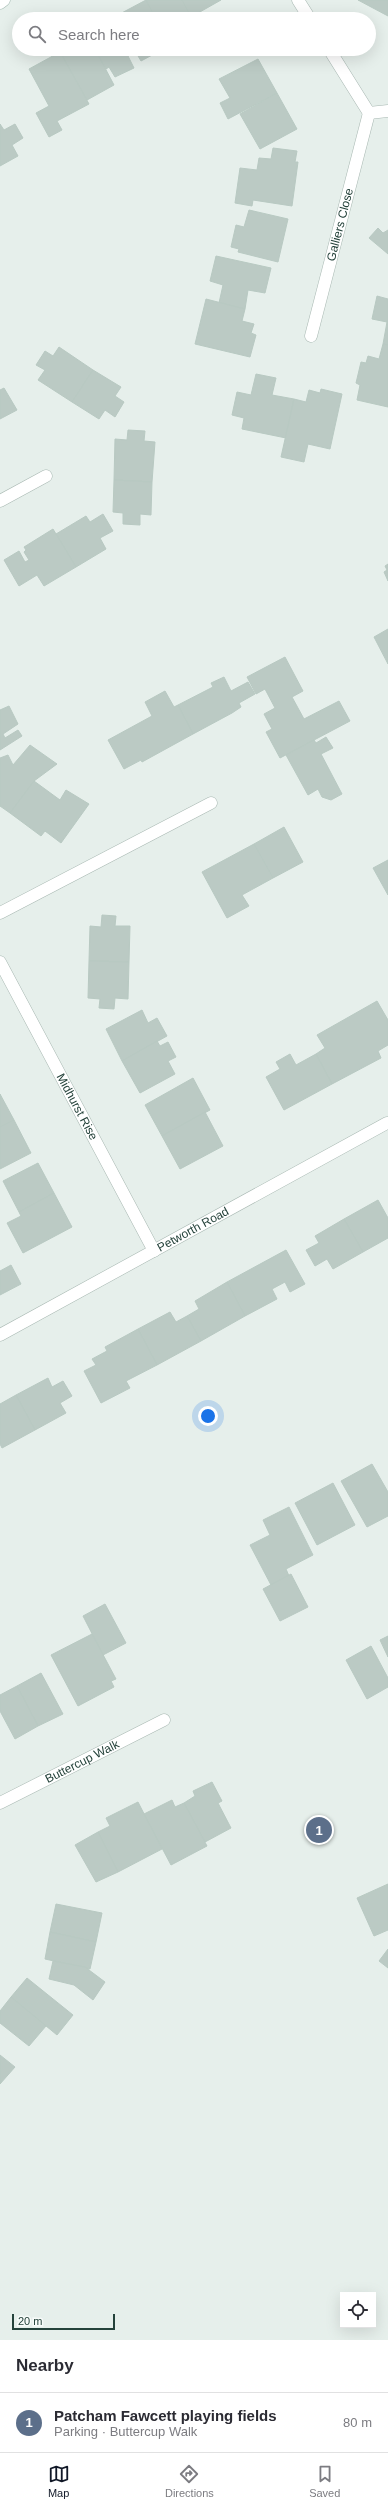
<!DOCTYPE html>
<html lang="en">
<head>
<meta charset="utf-8">
<style>
	:root { --surface:#fff; --page:#f2f2f3; --text:#2b2b33; --muted:#7c7c81; --line:#e1e1e2; --accent:#111827 }
	body { margin:0; font-family:Helvetica,sans-serif; background:var(--page); color:var(--text) }
	.controls { position:absolute; right:12px; bottom:12px; display:grid; overflow:hidden; border-radius:0px; box-shadow:0 4px 16px #0002 }
	.controls button { width:36px; height:36px; display:grid; place-items:center; padding:0; border:0; border-bottom:1px solid var(--line); background:var(--surface); color:var(--text); font:20px sans-serif }
	.scale { position:absolute; left:12px; bottom:10px; width:103px; box-sizing:border-box; padding-left:4px; border:2px solid #24423a; border-top:0; font-size:11px; line-height:14px; white-space:nowrap; color:#24423a; -webkit-text-stroke:3px #f7fbf9; paint-order:stroke }
	.you { position:absolute; left:208px; top:1416px; width:14px; height:14px; margin:-10px; border:3px solid #fff; border-radius:50%; background:#1a73e8; box-shadow:0 0 0 6px #1a73e833 }
	.badge { display:grid; place-items:center; width:26px; height:26px; border-radius:50%; background:var(--accent); color:#fff; font-size:13px; font-weight:700 }
	.pin { position:absolute; translate:-50% -50%; border:2px solid #fff; box-shadow:0 1px 4px #0006 }
	.list { margin:0; padding:0; list-style:none }
	h2 { display:flex; justify-content:space-between; align-items:center; height:52px; margin:0; padding:0 16px; font-size:17px }
	h2 small { font-size:13px; font-weight:400; color:var(--muted) }
	.list li { display:grid; grid-template-columns:26px 1fr auto; gap:12px; align-items:center; box-sizing:border-box; height:60px; padding:0 16px; border-top:1px solid var(--line) }
	.list b { display:block; font-size:15px; white-space:nowrap }
	.list p { margin:0; font-size:13px; white-space:nowrap; color:var(--muted) }
	.list em { font-size:13px; font-style:normal; color:var(--muted) }
	.icon { flex:none; width:22px; height:22px; fill:none; stroke:currentColor; stroke-width:2; stroke-linecap:round; stroke-linejoin:round }
	.map { position:relative; flex:none; width:388px; height:2340px; overflow:hidden }
	.search { position:absolute; background:var(--surface); box-shadow:0 4px 16px #0002; left:12px; right:12px; top:12px; height:44px; display:flex; align-items:center; gap:10px; box-sizing:border-box; padding:0 14px; border-radius:22px; color:var(--muted); font-size:15px }
	.sheet { height:112px; background:var(--surface) }
	nav { display:flex; justify-content:space-around; align-items:center; box-sizing:border-box; height:56px; border-top:1px solid var(--line); background:var(--surface); font-size:11px; color:var(--muted) }
	nav a { display:grid; justify-items:center; gap:2px }
	nav .on { color:var(--accent) }
	.map>svg:first-child { display:block }
	.building { fill:#bbcac4; stroke:#b8c9c2 }
	.lines { fill:none; stroke-linecap:round; stroke-linejoin:round }
	.street-casing { stroke:#a8b8b2; stroke-width:13 }
	.secondary-casing { stroke:#a4bbb3; stroke-width:13 }
	.street { stroke:#fff; stroke-width:12 }
	.secondary { stroke:#fff; stroke-width:12 }
	.labels { text-anchor:middle; stroke-width:3; stroke-linejoin:round; paint-order:stroke }
	.street-label { font-size:12px; fill:#24423a; stroke:#f7fbf9 }
</style>
</head>
<body>
<div class="map">
<svg width="388" height="2340" viewBox="0 0 388 2340">
	<rect width="100%" height="100%" fill="#e6efeb"/>
	<g class="building">
		<polygon points="146,0 156,19 118,19 116,16"/>
		<polygon points="146,0 182,0 193,18 156,19"/>
		<polygon points="182,0 221,0 191,17"/>
		<polygon points="358,0 388,0 388,16"/>
		<polygon points="60,49 95,49 114,85 87,100 60,52"/>
		<polygon points="95,49 134,49 136,53 128,56 134,68 115,77 109,67 106,69"/>
		<polygon points="134,49 151,49 154,54 141,61"/>
		<polygon points="60,52 89,104 57,121 62,130 49,137 36,113 49,106 29,69"/>
		<polygon points="258,59 277,93 228,119 220,103 230,98 219,79"/>
		<polygon points="277,93 297,129 260,149 240,114"/>
		<polygon points="0,124 4,130 15,124 23,138 12,145 18,156 0,166"/>
		<polygon points="273,148 297,151 295,162 298,162 292,206 253,200 252,206 235,203 240,168 257,170 259,158 271,159"/>
		<polygon points="249,210 288,219 278,262 238,252 239,249 231,247 236,225 244,227"/>
		<polygon points="378,228 383,233 388,230 388,254 369,238"/>
		<polygon points="216,256 271,268 265,293 248,290 245,309 219,303 223,285 210,281"/>
		<polygon points="377,296 388,299 388,345 383,344 387,322 372,319"/>
		<polygon points="206,299 245,309 242,321 254,324 251,333 256,335 250,357 195,344"/>
		<polygon points="383,344 388,345 388,407 357,400 360,385 356,383 361,362 366,363 368,356 379,359"/>
		<polygon points="59,347 93,370 72,402 38,380 45,370 36,365 45,351 53,356"/>
		<polygon points="93,370 121,387 115,396 124,402 115,417 105,410 99,419 72,402"/>
		<polygon points="256,374 276,378 272,395 294,399 286,438 242,429 244,418 232,415 237,392 251,395"/>
		<polygon points="4,388 17,410 0,419 0,390"/>
		<polygon points="321,389 342,394 330,449 308,444 304,462 281,457 294,399 306,402 309,390 320,393"/>
		<polygon points="128,430 145,431 144,441 155,442 152,482 114,480 115,439 127,440"/>
		<polygon points="114,480 152,482 151,515 140,514 140,525 123,524 123,513 113,512"/>
		<polygon points="103,514 113,531 100,538 106,549 76,567 56,534 86,516 90,522"/>
		<polygon points="53,529 76,567 44,586 37,575 19,586 4,560 19,551 25,562 29,560 24,552 26,550 24,547"/>
		<polygon points="388,564 388,581 384,572 387,570 385,566"/>
		<polygon points="388,629 388,664 374,637"/>
		<polygon points="285,657 303,691 292,697 304,719 339,701 350,721 280,758 266,732 272,729 264,714 275,708 265,689 256,694 247,677"/>
		<polygon points="224,677 231,691 248,682 255,694 239,703 241,707 232,713 193,734 178,705 213,687 211,683"/>
		<polygon points="165,691 174,707 178,705 193,734 142,762 141,760 124,769 108,740 152,716 145,702"/>
		<polygon points="9,706 18,724 3,734 5,738 18,730 22,736 0,750 0,710"/>
		<polygon points="326,737 333,748 321,754 342,794 331,800 322,797 318,789 308,795 286,755 314,740 316,743"/>
		<polygon points="30,745 57,764 34,781 10,813 0,806 0,758 8,755 13,765"/>
		<polygon points="34,781 60,800 66,790 89,804 61,843 45,831 41,836 10,813"/>
		<polygon points="284,827 303,862 273,878 254,844"/>
		<polygon points="254,844 273,878 242,895 249,906 227,918 202,872"/>
		<polygon points="388,860 388,895 373,868"/>
		<polygon points="102,915 116,916 115,926 130,926 129,962 89,961 90,926 101,927"/>
		<polygon points="89,961 129,962 128,999 115,998 114,1009 99,1008 100,999 88,998"/>
		<polygon points="377,1001 388,1020 388,1045 378,1051 381,1058 332,1084 316,1054 325,1048 317,1035"/>
		<polygon points="142,1010 148,1023 157,1018 167,1036 122,1061 106,1029"/>
		<polygon points="157,1041 160,1046 168,1042 176,1057 168,1061 175,1074 140,1093 122,1061"/>
		<polygon points="290,1054 296,1065 316,1054 332,1084 284,1110 266,1077 280,1069 276,1062"/>
		<polygon points="193,1078 210,1110 162,1136 145,1105"/>
		<polygon points="0,1094 14,1120 0,1127"/>
		<polygon points="205,1112 223,1146 180,1169 162,1136"/>
		<polygon points="14,1120 31,1153 0,1169 0,1127"/>
		<polygon points="38,1163 54,1193 19,1212 3,1181"/>
		<polygon points="54,1193 72,1227 23,1253 7,1223 21,1216 19,1212"/>
		<polygon points="378,1200 388,1218 388,1238 363,1252 344,1219"/>
		<polygon points="344,1219 363,1252 333,1269 327,1259 315,1266 306,1250 319,1243 315,1236"/>
		<polygon points="286,1250 305,1284 290,1292 285,1282 272,1289 277,1299 245,1316 227,1282"/>
		<polygon points="11,1265 21,1284 0,1295 0,1271"/>
		<polygon points="227,1282 245,1316 201,1341 187,1316 199,1309 195,1301"/>
		<polygon points="170,1312 176,1322 187,1316 201,1341 157,1365 138,1329"/>
		<polygon points="138,1329 157,1365 126,1381 130,1388 101,1403 84,1371 96,1365 92,1359 107,1351 105,1347"/>
		<polygon points="48,1378 52,1387 63,1381 72,1396 60,1403 66,1413 35,1430 16,1395"/>
		<polygon points="16,1395 35,1430 2,1448 0,1444 0,1404"/>
		<polygon points="372,1464 388,1492 388,1516 367,1527 341,1481"/>
		<polygon points="333,1483 355,1525 317,1545 295,1503"/>
		<polygon points="289,1507 313,1555 286,1569 289,1576 271,1585 250,1545 270,1535 263,1520"/>
		<polygon points="291,1574 308,1607 280,1621 263,1589"/>
		<polygon points="105,1604 126,1643 103,1655 83,1616"/>
		<polygon points="92,1634 116,1679 111,1681 114,1687 78,1706 51,1655"/>
		<polygon points="388,1636 388,1657 380,1640"/>
		<polygon points="371,1646 388,1678 388,1687 367,1699 346,1660"/>
		<polygon points="41,1673 63,1714 38,1726 17,1686"/>
		<polygon points="17,1686 38,1726 15,1739 0,1711 0,1695"/>
		<polygon points="212,1782 222,1801 218,1803 231,1828 205,1842 184,1803 195,1796 193,1791"/>
		<polygon points="172,1800 175,1807 184,1803 207,1846 171,1865 144,1814"/>
		<polygon points="138,1802 162,1849 118,1872 98,1832 110,1826 106,1818"/>
		<polygon points="98,1832 118,1872 96,1882 75,1845"/>
		<polygon points="388,1884 388,1930 374,1936 357,1898"/>
		<polygon points="56,1904 102,1913 96,1942 50,1932"/>
		<polygon points="50,1932 96,1942 90,1969 45,1959"/>
		<polygon points="388,1949 388,1968 379,1961"/>
		<polygon points="53,1961 85,1967 105,1982 93,2000 74,1985 49,1979"/>
		<polygon points="27,1978 73,2015 57,2035 11,1997"/>
		<polygon points="11,1997 46,2026 29,2046 0,2023 0,2011"/>
		<polygon points="0,2055 15,2067 0,2084"/>
	</g>
	<g class="lines">
		<g class="street-casing">
			<g id="street">
				<polyline points="298,0 310,19"/>
				<polyline points="329,49 369,113 388,111"/>
				<path id="s1" d="M311,336L369,113"/>
				<polyline points="0,501 46,476"/>
				<polyline points="0,913 211,803"/>
				<path id="s2" d="M0,962L154,1251"/>
				<path id="s3" d="M0,1335L387,1123"/>
				<path id="s4" d="M0,1803L164,1720"/>
			</g>
		</g>
		<g class="secondary-casing">
			<polyline id="secondary" points="0,3 4,0"/>
		</g>
		<use href="#street" class="street"/>
		<use href="#secondary" class="secondary"/>
	</g>
	<g class="labels">
		<g class="street-label">
			<text dy="4" stroke="none"><textPath href="#s1" startOffset="115">Galliers Close</textPath></text>
			<text dy="4" stroke="none"><textPath href="#s2" startOffset="164">Midhurst Rise</textPath></text>
			<text dy="4" stroke="none"><textPath href="#s3" startOffset="220">Petworth Road</textPath></text>
			<text dy="4" stroke="none"><textPath href="#s4" startOffset="92">Buttercup Walk</textPath></text>
		</g>
	</g>
</svg>
<div class="controls">
<button><svg class="icon" aria-label="locate" viewBox="0 0 24 24"><circle cx="12" cy="12" r="6"/><path d="M12 2v4M12 18v4M2 12h4M18 12h4"/></svg></button>
</div>
<div class="scale">20 m</div>
<div class="you"></div>
<div class="pin badge" style="left:319px;top:1830px;background:#5c6f8a">1</div>
<div class="search"><svg class="icon" aria-label="search" viewBox="0 0 24 24"><circle cx="10" cy="10" r="6"/><path d="M15 15l6 6"/></svg>Search here</div>
</div>
<section class="sheet">
<h2>Nearby<small></small></h2>
<ul class="list">
<li><span class="badge" style="background:#5c6f8a">1</span><div><b>Patcham Fawcett playing fields</b><p>Parking · Buttercup Walk</p></div><em>80 m</em></li>
</ul>
</section>
<nav>
<a class="on"><svg class="icon" aria-label="map" viewBox="0 0 24 24"><path d="M3 6l6-2 6 2 6-2v14l-6 2-6-2-6 2zM9 4v14M15 6v14"/></svg>Map</a>
<a><svg class="icon" aria-label="directions" viewBox="0 0 24 24"><path d="M12 3l9 9-9 9-9-9zM9 14v-3h6M13 9l2 2-2 2"/></svg>Directions</a>
<a><svg class="icon" aria-label="saved" viewBox="0 0 24 24"><path d="M7 4h10v16l-5-4-5 4z"/></svg>Saved</a>
</nav>
</body>
</html>
